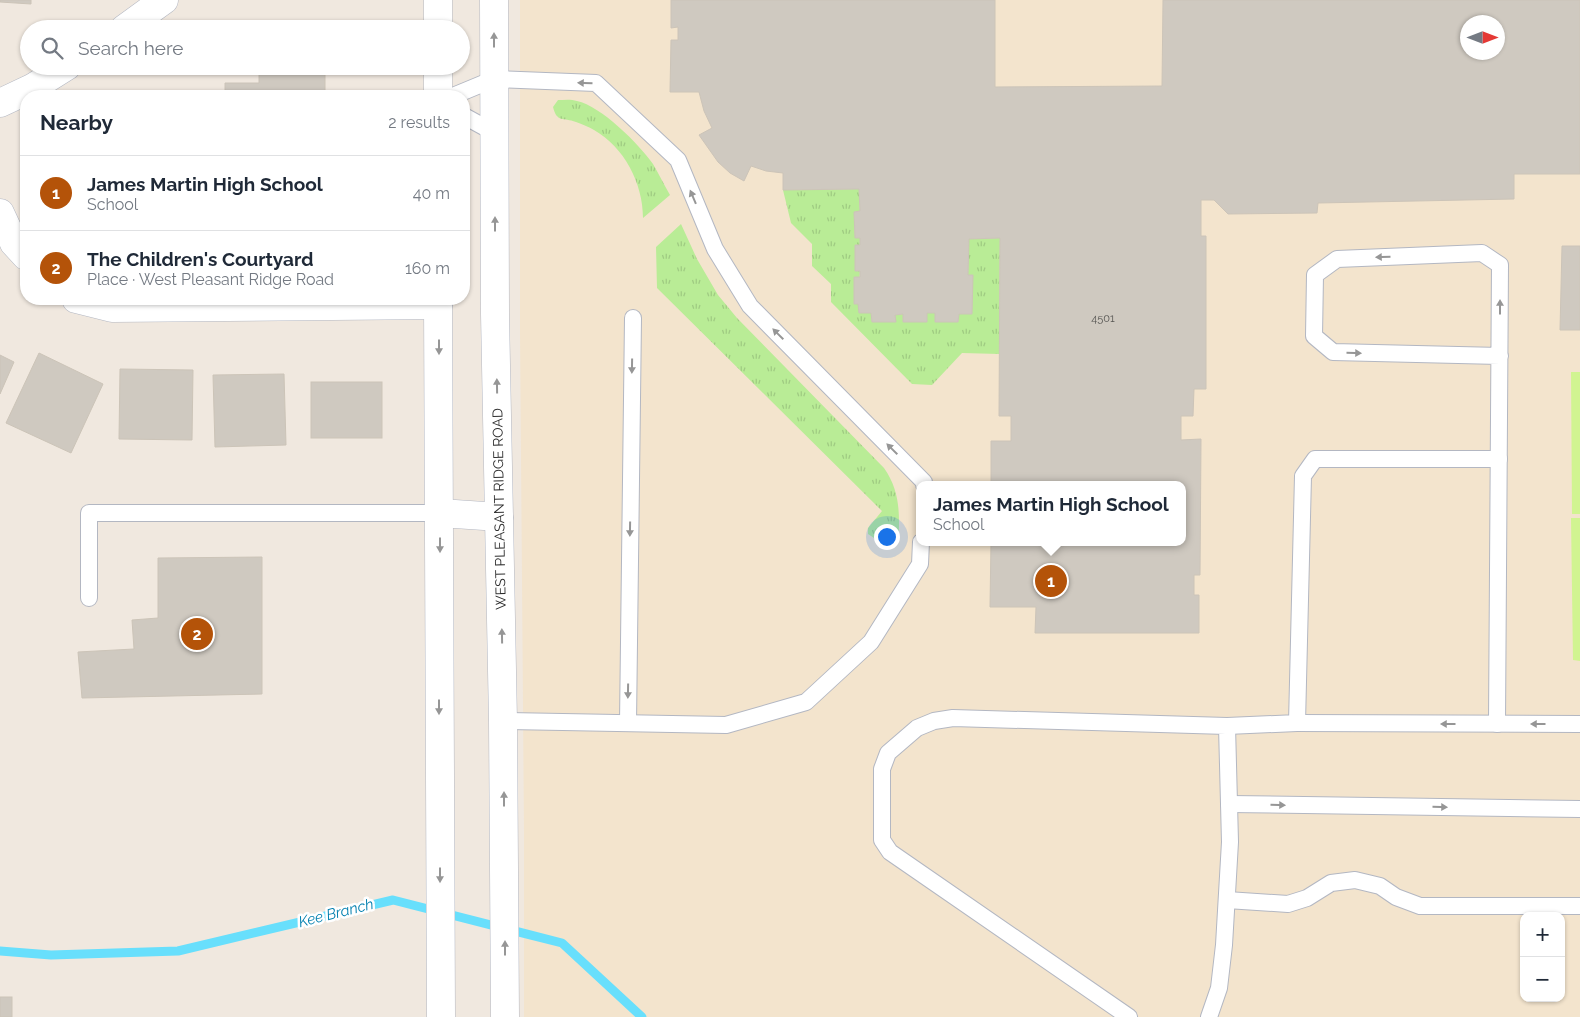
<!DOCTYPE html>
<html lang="en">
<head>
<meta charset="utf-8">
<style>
	:root { --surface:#fff; --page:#f6f6f7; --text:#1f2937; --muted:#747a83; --line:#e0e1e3; --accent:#b45309 }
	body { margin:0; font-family:Raleway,sans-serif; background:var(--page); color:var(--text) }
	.controls { position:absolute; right:15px; bottom:15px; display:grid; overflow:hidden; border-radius:10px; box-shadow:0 1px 4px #0004 }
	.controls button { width:45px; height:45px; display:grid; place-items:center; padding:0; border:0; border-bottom:1px solid var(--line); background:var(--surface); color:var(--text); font:25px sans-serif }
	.compass { position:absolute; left:1460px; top:15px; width:45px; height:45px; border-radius:50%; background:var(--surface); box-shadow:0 1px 4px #0004; rotate:90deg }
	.you { position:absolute; left:886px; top:536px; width:18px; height:18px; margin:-12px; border:4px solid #fff; border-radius:50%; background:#1a73e8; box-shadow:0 0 0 8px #1a73e833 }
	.badge { display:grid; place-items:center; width:32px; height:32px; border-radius:50%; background:var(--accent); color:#fff; font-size:16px; font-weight:700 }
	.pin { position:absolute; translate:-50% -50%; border:2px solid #fff; box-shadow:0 1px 5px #0006 }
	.popup { position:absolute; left:916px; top:481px; width:270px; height:65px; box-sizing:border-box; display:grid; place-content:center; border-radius:10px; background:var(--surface); filter:drop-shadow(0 1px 4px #0005); font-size:16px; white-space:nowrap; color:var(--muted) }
	.popup b { font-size:19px; color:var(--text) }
	.popup::after { content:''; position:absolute; left:50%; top:100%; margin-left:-10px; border:10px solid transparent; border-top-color:var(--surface) }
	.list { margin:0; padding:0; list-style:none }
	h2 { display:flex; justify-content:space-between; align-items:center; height:65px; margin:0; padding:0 20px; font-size:21px }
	h2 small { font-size:16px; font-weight:400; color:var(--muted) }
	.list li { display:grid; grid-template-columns:32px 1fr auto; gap:15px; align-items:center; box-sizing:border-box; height:75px; padding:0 20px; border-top:1px solid var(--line) }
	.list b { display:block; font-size:19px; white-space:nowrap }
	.list p { margin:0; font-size:16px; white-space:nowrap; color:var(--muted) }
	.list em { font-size:16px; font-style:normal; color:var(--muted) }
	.icon { flex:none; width:28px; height:28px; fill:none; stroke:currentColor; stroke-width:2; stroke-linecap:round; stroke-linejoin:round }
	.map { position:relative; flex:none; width:1580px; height:1017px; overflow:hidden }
	.search { position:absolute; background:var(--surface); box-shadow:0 1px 4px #0004; left:20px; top:20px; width:450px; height:55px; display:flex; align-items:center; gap:12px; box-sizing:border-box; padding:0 18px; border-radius:28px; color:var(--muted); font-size:19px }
	.panel { position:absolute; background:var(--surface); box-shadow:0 1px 4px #0004; left:20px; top:90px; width:450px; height:215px; border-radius:20px }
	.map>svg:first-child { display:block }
	.education { fill:#f3e4cd; fill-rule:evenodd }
	.grass { fill:url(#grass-tufts) }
	.pitch { fill:#d1f491 }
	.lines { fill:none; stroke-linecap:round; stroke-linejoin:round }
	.stream { stroke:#68dffc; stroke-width:9 }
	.building { fill:#cfc9c0; stroke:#ccc4b8; fill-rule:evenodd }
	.lane-casing { stroke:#b3b7c2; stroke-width:18 }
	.street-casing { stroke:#b3b7c2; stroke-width:29 }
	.secondary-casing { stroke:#b3b7c2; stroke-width:29 }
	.lane { stroke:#fff; stroke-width:16 }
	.street { stroke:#fff; stroke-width:28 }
	.secondary { stroke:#fff; stroke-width:28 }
	.oneway { fill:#969696 }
	.labels { text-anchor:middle; stroke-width:5; stroke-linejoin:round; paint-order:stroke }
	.number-label { font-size:11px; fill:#565552 }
	.street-label { font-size:14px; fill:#2e2e2e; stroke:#fff }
	.water-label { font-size:15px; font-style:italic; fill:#007faf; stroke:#fff }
</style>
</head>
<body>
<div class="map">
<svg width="1580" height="1017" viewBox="0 0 1580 1017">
	<defs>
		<pattern id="grass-tufts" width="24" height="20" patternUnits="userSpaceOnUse" patternTransform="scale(1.25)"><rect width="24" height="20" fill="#b9ec96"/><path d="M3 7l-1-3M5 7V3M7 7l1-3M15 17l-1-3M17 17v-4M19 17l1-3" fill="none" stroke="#9fcb82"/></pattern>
	</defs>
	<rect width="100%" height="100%" fill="#f0e8df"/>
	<path class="education" d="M520,0H1580V1017H524V832L520,330ZM1468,22H1498V52H1468ZM920,485H1182V542H920ZM1524,916H1561V998H1524Z"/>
	<g class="grass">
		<path d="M558,100C564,100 571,99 577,101C601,106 639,144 653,164C659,174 664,185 670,195L643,218C643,183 624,147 594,130C589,127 582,124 576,122C563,117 557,123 553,107Z"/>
		<polygon points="859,189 860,211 854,212 855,238 860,238 860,245 855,245 855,270 860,271 858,304 871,313 872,322 895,322 895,315 903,314 903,322 926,322 927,313 935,313 935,322 958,322 959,314 972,275 968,275 969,239 1000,238 999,354 962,353 932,385 912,384 831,302 831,284 812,266 812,244 791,223 783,190"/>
		<path d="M681,224L697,259L718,295L737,318L884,468C896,485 899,502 899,522C899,529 899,536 897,543C886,548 877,540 868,534V528L882,511L657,288L656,247Z"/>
	</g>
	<g class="pitch">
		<polygon points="1571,372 1580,372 1580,514 1572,514"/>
		<polygon points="1571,518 1580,518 1580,661 1573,660"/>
	</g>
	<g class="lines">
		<polyline class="stream" points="0,951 51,955 178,951 393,900 562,943 642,1017"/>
	</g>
	<g class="building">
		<polygon points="0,0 31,0 31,4 0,2"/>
		<path d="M671,0H995V87L1162,86L1163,0H1580V174H1514V199L1318,203L1317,213L1228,214L1214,200H1201V236H1206V389H1194L1193,416H1181V440L1201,439L1200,575H1194V595H1199V633H1035L1036,607H990L991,542H1182V485H991V441H1011V416H999L1000,238L969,239L968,275H973L972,314H959L958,322H935V313H927V322H903V314L895,315L896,322H872L871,313H859L858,304H854V277H860V271H855V245H860V238H855L854,212L860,211L859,189L783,190V173L766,171L751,166L744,181L730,173L718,162L699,135L712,128L704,111L699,92H670L671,40H678V27L671,28ZM1468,22H1498V52H1468Z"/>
		<polygon points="259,66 325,66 325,96 225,96 225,83 259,83"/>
		<polygon points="1562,246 1580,246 1580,330 1560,330"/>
		<polygon points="39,353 103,384 71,453 6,423"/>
		<polygon points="0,355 14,362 0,394"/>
		<polygon points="120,369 193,370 192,440 119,439"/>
		<polygon points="284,374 286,445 215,447 213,375"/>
		<rect x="311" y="382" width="71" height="56"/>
		<polygon points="262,557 262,694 82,698 78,652 134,649 132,620 158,618 158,558"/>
		<rect x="0" y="997" width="12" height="20"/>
	</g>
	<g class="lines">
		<g class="lane-casing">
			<g id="lane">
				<polyline points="453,96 494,79 596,83 678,160 715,249 750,306 924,482 924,485"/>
				<polyline points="464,116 495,133"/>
				<polyline points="89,598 89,513 440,513"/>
				<polyline points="503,721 726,725 806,702 871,642 920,564 921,542"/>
				<polyline points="628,723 633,318"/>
				<polyline points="1297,723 1580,724"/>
				<polyline points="1497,724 1500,265 1482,253 1337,259 1315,275 1314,336 1333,352 1500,356"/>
				<polyline points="1227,726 1297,723 1303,476 1315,459 1499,459"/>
				<polyline points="1229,804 1580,809"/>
				<polyline points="1227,900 1288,904 1307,898 1331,883 1355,880 1380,886 1396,897 1420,906 1580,906"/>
				<polyline points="1129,1017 890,852 882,840 882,769 888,753 917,728 934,721 953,718 1227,726 1230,842 1224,945 1219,988 1209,1017"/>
			</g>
		</g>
		<g class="street-casing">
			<g id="street">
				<polyline points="124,29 164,0"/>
				<polyline points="0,103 32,88 67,66"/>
				<polyline points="0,213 14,243 26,256"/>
				<polyline points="76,299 112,308 438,305"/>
			</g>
		</g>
		<g class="secondary-casing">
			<g id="secondary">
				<polyline points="438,0 438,29"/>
				<polyline points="494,0 495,314 503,721 505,1017"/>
				<polyline points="438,66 438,96"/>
				<polyline points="438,299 441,1017"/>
				<polyline points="440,513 499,517"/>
			</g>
		</g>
		<use href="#lane" class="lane"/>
		<use href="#street" class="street"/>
		<use href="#secondary" class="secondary"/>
	</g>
	<defs><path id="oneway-solid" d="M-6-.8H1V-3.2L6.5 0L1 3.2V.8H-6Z" transform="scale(1.25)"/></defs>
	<g class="oneway">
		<use href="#oneway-solid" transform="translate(494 40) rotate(-90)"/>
		<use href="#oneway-solid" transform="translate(585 83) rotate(-178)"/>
		<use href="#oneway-solid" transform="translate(693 197) rotate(-113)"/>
		<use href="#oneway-solid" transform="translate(495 224) rotate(-90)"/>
		<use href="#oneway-solid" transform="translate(1383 257) rotate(178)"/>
		<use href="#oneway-solid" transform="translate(1500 307) rotate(-90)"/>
		<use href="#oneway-solid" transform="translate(778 334) rotate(-135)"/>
		<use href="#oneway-solid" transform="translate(439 347) rotate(90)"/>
		<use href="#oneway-solid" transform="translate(1354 353) rotate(1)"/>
		<use href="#oneway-solid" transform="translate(632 366) rotate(91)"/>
		<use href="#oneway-solid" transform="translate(497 386) rotate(-91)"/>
		<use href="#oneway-solid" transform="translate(892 449) rotate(-135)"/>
		<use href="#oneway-solid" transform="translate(630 529) rotate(91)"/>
		<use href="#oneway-solid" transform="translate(440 545) rotate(90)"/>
		<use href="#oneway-solid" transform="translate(502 636) rotate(-91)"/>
		<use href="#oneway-solid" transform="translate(628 691) rotate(91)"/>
		<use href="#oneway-solid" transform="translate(439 707) rotate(90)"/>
		<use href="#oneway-solid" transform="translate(1448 724) rotate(-180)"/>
		<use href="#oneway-solid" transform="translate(1538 724) rotate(180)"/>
		<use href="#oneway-solid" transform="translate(504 799) rotate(-90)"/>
		<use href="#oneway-solid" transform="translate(1278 805) rotate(1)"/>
		<use href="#oneway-solid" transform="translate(1440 807) rotate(1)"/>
		<use href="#oneway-solid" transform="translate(440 875) rotate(90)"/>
		<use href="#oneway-solid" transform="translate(505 948) rotate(-90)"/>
	</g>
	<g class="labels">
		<g class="number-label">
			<text x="1103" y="322">4501</text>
		</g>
		<g class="street-label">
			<text transform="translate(499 509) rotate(-91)" y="5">WEST PLEASANT RIDGE ROAD</text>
		</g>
		<g class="water-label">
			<text transform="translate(336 913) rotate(-14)" y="5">Kee Branch</text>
		</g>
	</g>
</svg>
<div class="controls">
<button>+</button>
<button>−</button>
</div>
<svg class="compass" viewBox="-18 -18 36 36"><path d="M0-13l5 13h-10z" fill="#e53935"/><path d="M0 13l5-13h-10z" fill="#747a83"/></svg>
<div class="you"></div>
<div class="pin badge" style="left:1051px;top:581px">1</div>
<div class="popup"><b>James Martin High School</b>School</div>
<div class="pin badge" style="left:197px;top:634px">2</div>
<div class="search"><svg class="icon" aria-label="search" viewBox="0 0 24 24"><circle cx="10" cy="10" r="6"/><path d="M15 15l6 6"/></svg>Search here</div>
<section class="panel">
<h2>Nearby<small>2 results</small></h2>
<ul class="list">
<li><span class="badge">1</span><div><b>James Martin High School</b><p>School</p></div><em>40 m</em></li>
<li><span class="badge">2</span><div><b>The Children's Courtyard</b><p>Place · West Pleasant Ridge Road</p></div><em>160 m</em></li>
</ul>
</section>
</div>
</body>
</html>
